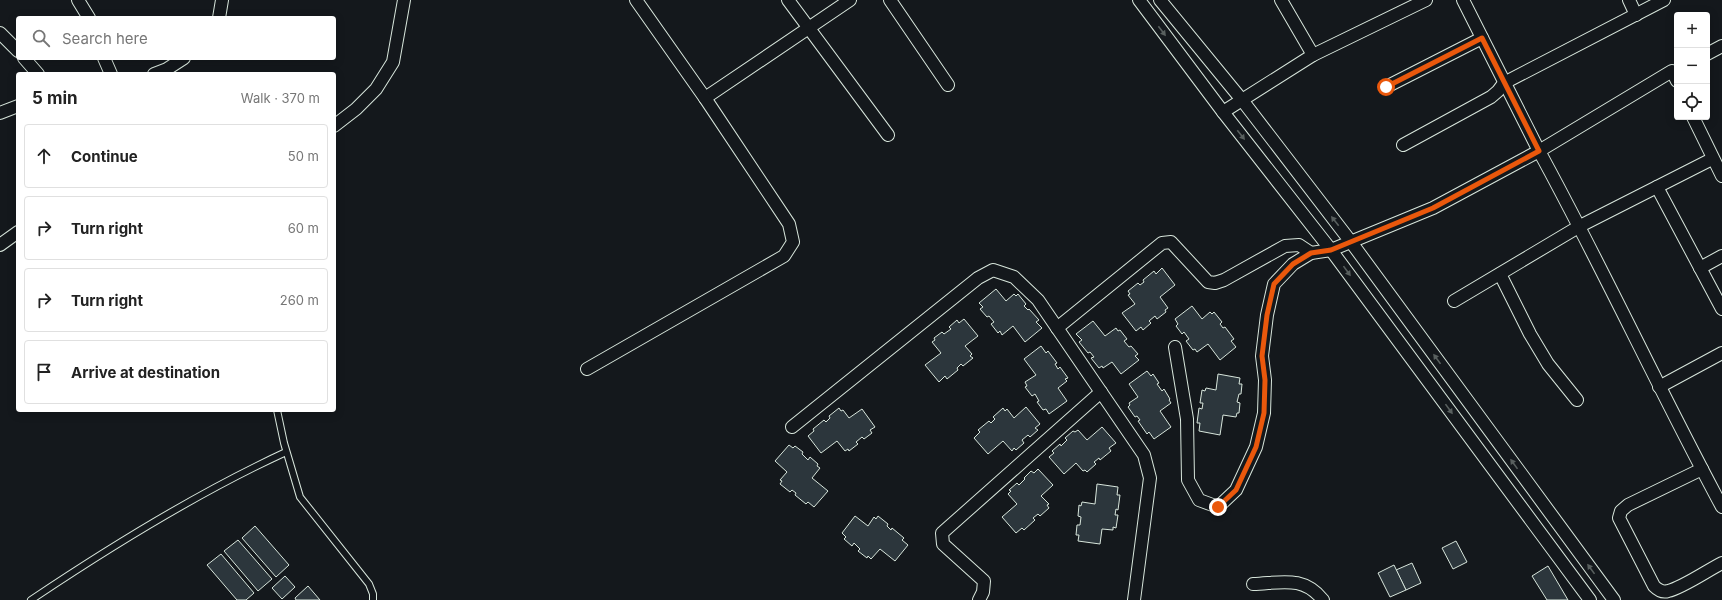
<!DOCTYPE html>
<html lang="en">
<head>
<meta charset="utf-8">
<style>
	:root { --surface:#fff; --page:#f2f2f2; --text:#222; --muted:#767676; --line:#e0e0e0 }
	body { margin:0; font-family:Inter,sans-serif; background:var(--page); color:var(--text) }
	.controls { position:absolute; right:12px; top:12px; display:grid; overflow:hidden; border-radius:4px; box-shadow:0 2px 10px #0003 }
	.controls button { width:36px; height:36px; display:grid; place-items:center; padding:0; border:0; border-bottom:1px solid var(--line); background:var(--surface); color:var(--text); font:20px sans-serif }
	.stop { position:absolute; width:12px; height:12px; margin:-9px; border:3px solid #ea580c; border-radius:50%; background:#fff }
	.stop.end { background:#ea580c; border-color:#fff; box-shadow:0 1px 4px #0008 }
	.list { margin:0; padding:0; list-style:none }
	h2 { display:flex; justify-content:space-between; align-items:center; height:52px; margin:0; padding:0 16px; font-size:17px }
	h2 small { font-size:13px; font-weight:400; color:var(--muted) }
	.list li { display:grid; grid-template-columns:26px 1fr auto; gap:12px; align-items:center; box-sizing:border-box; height:64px; margin:0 8px 8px; padding:0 8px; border:1px solid var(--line); border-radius:4px }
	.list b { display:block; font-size:15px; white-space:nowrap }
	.list em { font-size:13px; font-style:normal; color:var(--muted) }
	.icon { flex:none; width:22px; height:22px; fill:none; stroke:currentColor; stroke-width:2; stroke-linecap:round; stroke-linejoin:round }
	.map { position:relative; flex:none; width:1722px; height:600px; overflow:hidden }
	.search { position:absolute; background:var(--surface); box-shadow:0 2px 10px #0003; left:16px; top:16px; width:320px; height:44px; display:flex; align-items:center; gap:10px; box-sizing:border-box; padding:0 14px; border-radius:4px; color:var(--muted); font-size:15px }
	.panel { position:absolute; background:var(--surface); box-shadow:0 2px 10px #0003; left:16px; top:72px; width:320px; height:340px; border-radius:4px }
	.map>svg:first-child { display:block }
	.building { fill:#2c363c; stroke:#d8e6dc }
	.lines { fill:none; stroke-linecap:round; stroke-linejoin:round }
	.lane-casing { stroke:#d8e6dc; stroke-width:8 }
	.street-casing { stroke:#d8e6dc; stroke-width:14 }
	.lane { stroke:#14181c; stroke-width:6 }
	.street { stroke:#14181c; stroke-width:12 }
	.oneway { fill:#59605f }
	.route { stroke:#ea580c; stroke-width:5 }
</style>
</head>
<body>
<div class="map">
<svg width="1722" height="600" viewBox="0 0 1722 600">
	<rect width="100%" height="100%" fill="#14181c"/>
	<g class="building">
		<polygon points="1162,268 1175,285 1160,297 1168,308 1165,310 1166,312 1157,319 1155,316 1149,321 1151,323 1143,330 1141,327 1136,331 1122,313 1135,304 1128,295 1130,294 1128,291 1138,283 1140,285 1144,282 1143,280 1154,271 1156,274"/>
		<polygon points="996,289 1006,301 1014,294 1016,296 1018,294 1026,304 1024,306 1028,310 1029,309 1039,320 1036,322 1042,328 1025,342 1013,326 1002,335 1000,331 998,333 991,324 994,322 989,316 987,317 980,309 983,307 979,303"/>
		<polygon points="1192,306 1202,319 1210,312 1212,314 1214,312 1222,322 1220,324 1223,328 1225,327 1234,339 1231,341 1236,347 1220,360 1208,344 1197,352 1195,349 1193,350 1186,341 1189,339 1184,332 1182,334 1176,326 1178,324 1175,319"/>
		<polygon points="964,319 978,336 965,346 972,354 970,356 973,358 963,366 961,364 957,368 958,370 947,379 945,376 939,382 925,365 941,353 932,342 935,340 934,338 942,332 944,334 951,329 949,327 957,320 959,323"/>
		<polygon points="1093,321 1105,336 1116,328 1118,331 1120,330 1127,339 1124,341 1129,347 1131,346 1138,354 1135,356 1139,360 1121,374 1112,362 1103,368 1102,366 1099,368 1091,358 1094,357 1090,352 1088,353 1079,342 1082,340 1076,334"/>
		<polygon points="1041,346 1046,353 1048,351 1057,363 1055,364 1058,369 1060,367 1068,378 1065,379 1067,381 1058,388 1067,401 1049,414 1046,409 1043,410 1037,402 1039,401 1035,394 1032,396 1025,387 1027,386 1025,382 1036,375 1024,359"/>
		<polygon points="1147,371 1151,376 1153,374 1159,383 1157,384 1162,391 1164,389 1170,399 1169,400 1171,403 1160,411 1171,427 1154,439 1149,432 1147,434 1138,421 1140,420 1137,416 1135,417 1128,407 1130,405 1129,403 1138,397 1129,384"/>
		<polygon points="1218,374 1240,378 1239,384 1242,384 1241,394 1239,394 1237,402 1240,403 1239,413 1237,413 1236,417 1223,415 1220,435 1199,431 1200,423 1197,423 1199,408 1202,409 1203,403 1200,403 1202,390 1205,391 1206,388 1216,390"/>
		<polygon points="1026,407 1040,424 1035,428 1038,430 1030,437 1028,435 1022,440 1024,443 1016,450 1014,448 1012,451 1003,441 988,454 974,438 980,432 978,430 989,421 991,423 995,419 993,417 1003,408 1005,411 1007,409 1014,418"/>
		<polygon points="839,408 841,411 843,410 849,418 862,409 875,427 870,430 872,433 864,439 862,437 856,442 858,444 849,451 848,449 845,451 837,441 821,453 808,436 814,431 813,429 824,420 826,422 830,418 829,416"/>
		<polygon points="1102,427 1116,443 1109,448 1111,451 1100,460 1099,458 1094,462 1096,464 1087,472 1085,470 1083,471 1076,463 1064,474 1049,457 1054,453 1052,451 1060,444 1061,446 1067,440 1065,438 1073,431 1075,432 1078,430 1087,440"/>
		<polygon points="789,445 793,448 795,446 803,452 802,454 808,460 810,457 818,464 817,466 820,468 812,478 828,491 814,507 808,502 806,504 795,495 796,493 792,490 790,492 780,484 782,481 780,480 787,472 775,461"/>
		<polygon points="1038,469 1053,485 1041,496 1049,504 1047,505 1049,508 1040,516 1038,514 1033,518 1035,520 1024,530 1022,528 1016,533 1002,517 1017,504 1008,494 1011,491 1009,490 1017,483 1019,485 1025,479 1024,478 1031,471 1034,473"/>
		<polygon points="1097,484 1118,487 1117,495 1120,495 1118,510 1116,509 1115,515 1118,515 1116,528 1113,527 1113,530 1102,529 1100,544 1078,541 1079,535 1076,535 1077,525 1080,525 1081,517 1078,516 1079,505 1081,506 1082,502 1095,504"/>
		<polygon points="855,516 868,526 874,517 876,519 878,516 888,524 887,526 891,530 892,528 904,538 902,540 908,545 895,561 880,549 871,559 868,556 867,558 858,551 860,549 854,543 852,546 844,539 846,537 842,533"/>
		<polygon points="255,526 289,565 276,577 242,538"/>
		<polygon points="238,540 272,579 258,591 224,551"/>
		<polygon points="1456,541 1467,562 1453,569 1442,548"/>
		<polygon points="221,554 254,593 246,600 237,600 207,565"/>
		<polygon points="1412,563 1421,583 1406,590 1396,570"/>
		<polygon points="1394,565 1406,590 1390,597 1378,573"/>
		<polygon points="1548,566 1568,600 1547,600 1532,576"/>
		<polygon points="285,576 295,587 282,599 272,588"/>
		<polygon points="308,586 320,600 296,600 295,598"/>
	</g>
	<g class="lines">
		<g class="lane-casing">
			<g id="lane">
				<polyline points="277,410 284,443 300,497 369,584 373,594 373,600"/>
				<path d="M31,600C113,545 197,493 286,452"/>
			</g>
		</g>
		<g class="street-casing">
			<g id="street">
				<polyline points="78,0 89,18"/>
				<polyline points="788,0 888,135"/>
				<polyline points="890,0 948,85"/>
				<polyline points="1139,0 1223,112 1331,250 1590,600"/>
				<polyline points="1160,0 1242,100 1351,242 1614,600"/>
				<polyline points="1281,0 1313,55"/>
				<polyline points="1629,0 1636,15"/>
				<polyline points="219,18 222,0"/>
				<polyline points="0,33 18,51"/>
				<polyline points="1707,54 1722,46"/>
				<polyline points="24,58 38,74"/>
				<polyline points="104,58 111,74"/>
				<polyline points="154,74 167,69 184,58"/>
				<path d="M1677,81L1672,71L1539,151C1603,268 1659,390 1722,507"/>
				<polyline points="1386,87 1482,38"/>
				<polyline points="705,98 850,0"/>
				<polyline points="1223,112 1313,55 1426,0"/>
				<polyline points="0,113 18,106"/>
				<polyline points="1693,117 1722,176"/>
				<polyline points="334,126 356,109 376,89 393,62 404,0"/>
				<polyline points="1403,145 1491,97 1498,91 1504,83 1664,0"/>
				<polyline points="1657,187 1722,309"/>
				<polyline points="0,245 18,232"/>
				<polyline points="1700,268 1722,256"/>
				<polyline points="1500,274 1530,334 1548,364 1577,400"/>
				<polyline points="1454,301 1580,226 1712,159"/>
				<polyline points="1057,328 1162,243 1171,242 1208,282 1215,283 1224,280 1285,246 1299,245 1311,253"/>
				<polyline points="1175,347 1187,419 1188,480 1199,500 1218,507 1236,490 1256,447 1264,413 1265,380 1262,356 1267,315 1274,284 1293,264 1311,253 1331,250 1433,208 1539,151 1463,0"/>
				<polyline points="587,369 784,256 793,242 789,224 705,98 636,0"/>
				<polyline points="1659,387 1722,353"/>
				<polyline points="792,427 978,278 993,270 1014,277 1038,300 1144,455 1150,478 1134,600"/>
				<path d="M1702,469L1628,505L1621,511L1619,518L1654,586C1658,590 1662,593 1668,591C1682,588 1708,570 1722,563"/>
				<path d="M1253,584C1281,583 1303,575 1323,600"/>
				<polyline points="979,600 983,592 984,581 943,544 942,533 1101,392"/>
			</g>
		</g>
		<use href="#lane" class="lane"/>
		<use href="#street" class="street"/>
	</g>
	<defs><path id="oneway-solid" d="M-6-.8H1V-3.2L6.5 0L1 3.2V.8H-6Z"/></defs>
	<g class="oneway">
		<use href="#oneway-solid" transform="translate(1162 31) rotate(53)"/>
		<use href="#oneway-solid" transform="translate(1241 135) rotate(52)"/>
		<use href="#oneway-solid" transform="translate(1335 221) rotate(-128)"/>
		<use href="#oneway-solid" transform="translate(1347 271) rotate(54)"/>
		<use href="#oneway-solid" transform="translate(1437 359) rotate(-126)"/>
		<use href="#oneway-solid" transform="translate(1449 409) rotate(54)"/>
		<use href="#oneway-solid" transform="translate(1514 464) rotate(-126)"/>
		<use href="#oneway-solid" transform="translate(1591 569) rotate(-126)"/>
	</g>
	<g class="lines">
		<polyline class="route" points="1218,507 1236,490 1256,447 1264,413 1265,380 1262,356 1267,315 1274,284 1293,264 1311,253 1331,250 1433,208 1539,151 1482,38 1386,87"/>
	</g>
</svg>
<div class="controls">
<button>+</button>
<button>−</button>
<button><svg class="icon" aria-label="locate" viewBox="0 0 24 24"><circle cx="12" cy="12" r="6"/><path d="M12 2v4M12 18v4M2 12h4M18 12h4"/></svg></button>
</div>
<div class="stop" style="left:1386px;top:87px"></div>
<div class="stop end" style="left:1218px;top:507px"></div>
<div class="search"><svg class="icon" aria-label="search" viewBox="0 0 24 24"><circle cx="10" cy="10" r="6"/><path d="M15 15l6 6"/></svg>Search here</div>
<section class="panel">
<h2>5 min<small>Walk · 370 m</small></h2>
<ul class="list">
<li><svg class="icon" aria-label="ahead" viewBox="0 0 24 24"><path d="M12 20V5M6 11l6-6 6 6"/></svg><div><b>Continue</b></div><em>50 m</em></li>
<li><svg class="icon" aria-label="right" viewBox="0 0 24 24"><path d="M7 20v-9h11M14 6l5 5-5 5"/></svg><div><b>Turn right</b></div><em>60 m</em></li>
<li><svg class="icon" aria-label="right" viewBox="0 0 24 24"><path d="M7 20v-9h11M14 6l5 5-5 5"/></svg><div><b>Turn right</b></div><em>260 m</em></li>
<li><svg class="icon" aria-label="arrive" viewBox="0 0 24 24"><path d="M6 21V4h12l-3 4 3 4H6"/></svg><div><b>Arrive at destination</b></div></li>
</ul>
</section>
</div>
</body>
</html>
